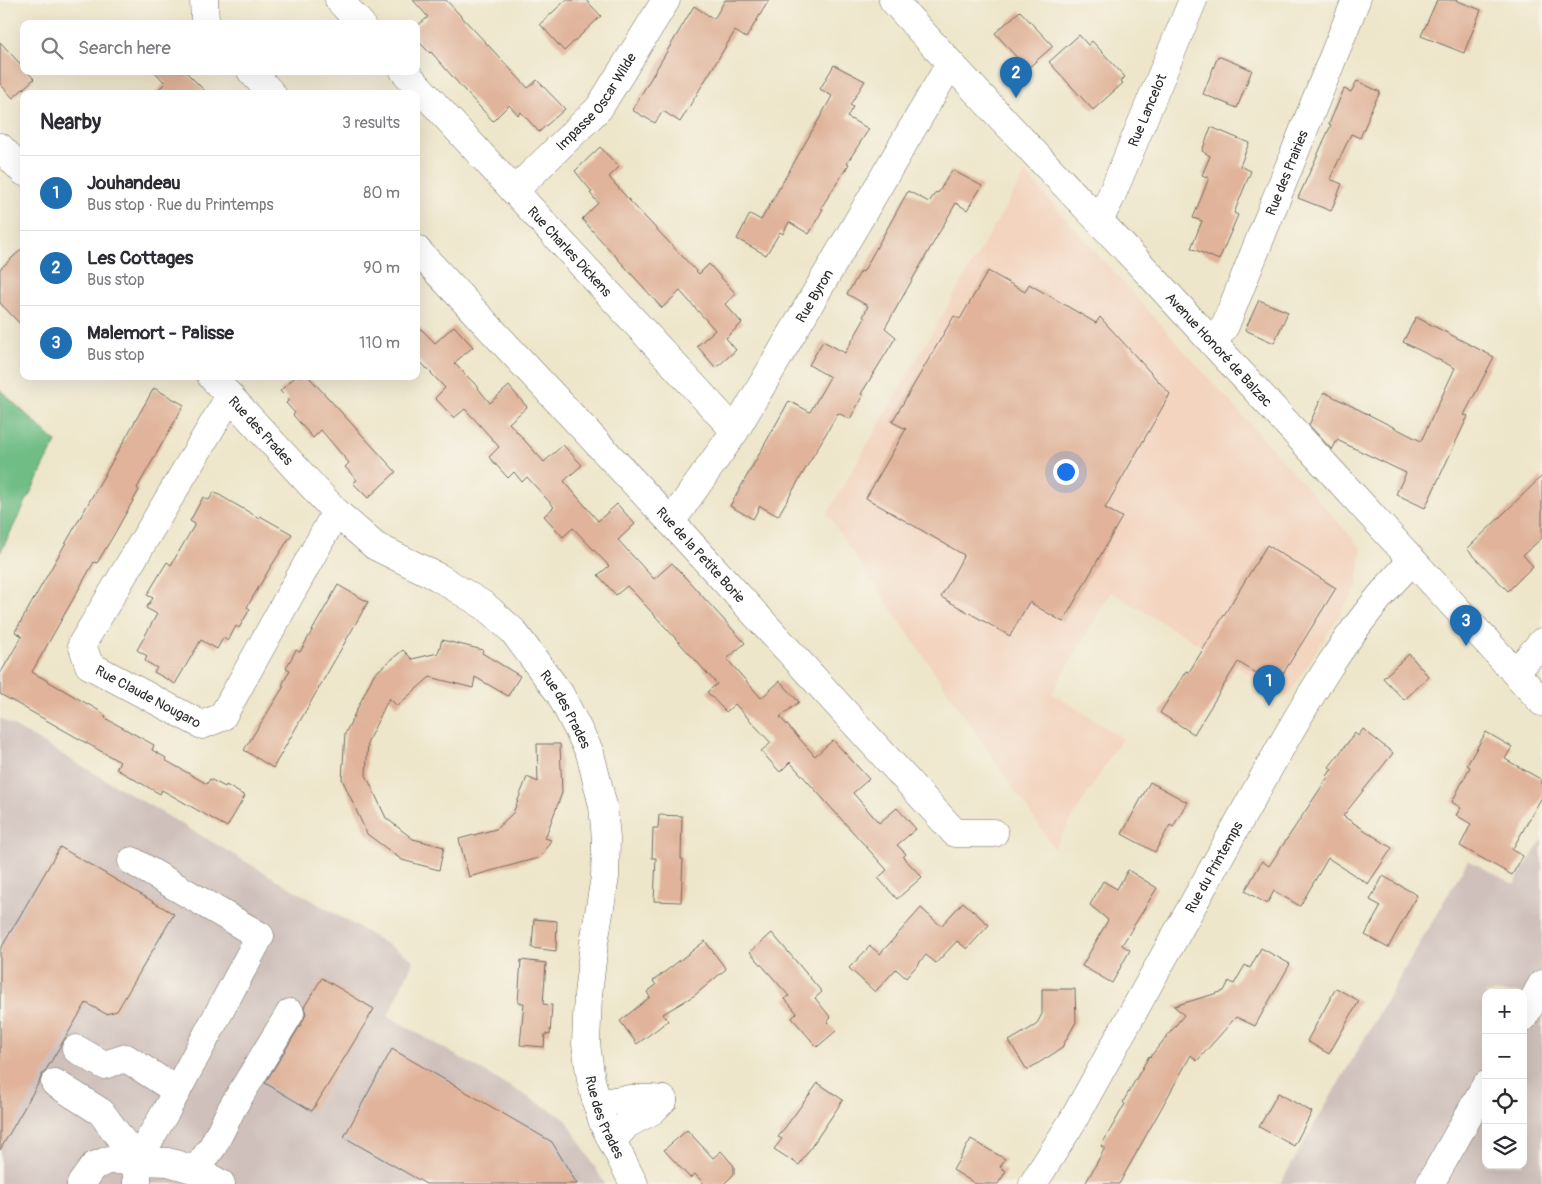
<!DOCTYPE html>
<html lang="en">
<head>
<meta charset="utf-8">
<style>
	:root { --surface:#fff; --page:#f2f2f3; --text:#2b2b33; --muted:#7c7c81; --line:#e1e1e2; --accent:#1f6fb2 }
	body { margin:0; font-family:Pangolin,sans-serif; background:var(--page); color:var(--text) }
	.controls { position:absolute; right:15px; bottom:15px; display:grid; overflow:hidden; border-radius:10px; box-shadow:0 5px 20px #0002 }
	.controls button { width:45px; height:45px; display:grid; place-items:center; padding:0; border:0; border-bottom:1px solid var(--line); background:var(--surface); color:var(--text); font:25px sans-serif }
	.you { position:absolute; left:1065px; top:471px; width:18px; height:18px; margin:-12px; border:4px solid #fff; border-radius:50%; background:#1a73e8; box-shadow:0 0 0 8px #1a73e833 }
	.badge { display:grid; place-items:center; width:32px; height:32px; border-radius:50%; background:var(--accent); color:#fff; font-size:16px; font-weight:700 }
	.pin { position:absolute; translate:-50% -41px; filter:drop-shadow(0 1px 2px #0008) }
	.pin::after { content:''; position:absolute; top:26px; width:18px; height:15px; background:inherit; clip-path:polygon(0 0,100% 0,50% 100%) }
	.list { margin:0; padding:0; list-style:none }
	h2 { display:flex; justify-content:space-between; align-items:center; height:65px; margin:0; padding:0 20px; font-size:21px }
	h2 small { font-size:16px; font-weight:400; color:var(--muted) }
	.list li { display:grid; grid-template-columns:32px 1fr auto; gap:15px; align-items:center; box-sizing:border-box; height:75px; padding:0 20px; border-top:1px solid var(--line) }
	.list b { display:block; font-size:19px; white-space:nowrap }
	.list p { margin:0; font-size:16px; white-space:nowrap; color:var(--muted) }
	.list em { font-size:16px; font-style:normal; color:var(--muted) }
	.icon { flex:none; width:28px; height:28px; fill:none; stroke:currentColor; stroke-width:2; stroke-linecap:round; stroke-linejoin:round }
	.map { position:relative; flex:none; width:1542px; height:1184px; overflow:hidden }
	.search { position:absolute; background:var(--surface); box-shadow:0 5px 20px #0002; left:20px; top:20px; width:400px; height:55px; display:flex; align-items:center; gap:12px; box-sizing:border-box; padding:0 18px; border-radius:10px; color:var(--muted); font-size:19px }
	.panel { position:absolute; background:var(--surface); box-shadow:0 5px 20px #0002; left:20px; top:90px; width:400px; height:290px; border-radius:10px }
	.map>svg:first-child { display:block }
	.built { fill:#f3d4bf }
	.industrial { fill:#cfc0bb; fill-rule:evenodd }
	.forest { fill:#70bd86; stroke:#4e7458 }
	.building { fill:#e0b39a }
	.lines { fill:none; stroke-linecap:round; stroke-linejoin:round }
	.minor-casing { stroke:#6f6c63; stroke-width:29 }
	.major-casing { stroke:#6f6c63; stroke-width:29 }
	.minor { stroke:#fff; stroke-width:28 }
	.major { stroke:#fff; stroke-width:28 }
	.labels { text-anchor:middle; stroke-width:4; stroke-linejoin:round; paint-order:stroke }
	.street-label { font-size:14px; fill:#2b2b2b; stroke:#f7f3e8 }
</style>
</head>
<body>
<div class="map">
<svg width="1542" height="1184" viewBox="0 0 1542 1184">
	<rect width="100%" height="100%" fill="#f7f3e8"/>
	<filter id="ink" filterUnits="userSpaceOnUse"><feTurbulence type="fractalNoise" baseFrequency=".02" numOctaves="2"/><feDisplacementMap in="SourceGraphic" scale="10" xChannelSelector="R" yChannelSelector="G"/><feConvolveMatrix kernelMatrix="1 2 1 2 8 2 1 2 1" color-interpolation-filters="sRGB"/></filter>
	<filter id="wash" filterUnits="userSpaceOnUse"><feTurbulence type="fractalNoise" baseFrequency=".0096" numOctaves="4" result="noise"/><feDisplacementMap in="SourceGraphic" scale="20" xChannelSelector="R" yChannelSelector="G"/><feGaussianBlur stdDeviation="1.12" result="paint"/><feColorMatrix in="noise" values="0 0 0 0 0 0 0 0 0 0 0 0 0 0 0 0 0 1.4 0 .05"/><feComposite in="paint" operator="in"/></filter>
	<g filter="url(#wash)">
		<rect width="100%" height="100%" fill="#eee6ca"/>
		<polygon class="built" points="1025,173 1362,549 1357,587 1287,697 1111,592 1052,693 1122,738 1054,848 827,514"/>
		<g class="industrial">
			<polygon points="0,718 414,960 388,1016 566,1119 605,1184 0,1184"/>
			<path d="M1542,840V1184H1280L1468,860L1514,884ZM1486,993H1523V1165H1486Z"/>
		</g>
		<polygon class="forest" points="0,390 56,442 0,553"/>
		<g id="blocks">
			<g class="building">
				<polygon points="413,0 446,0 528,88 537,80 565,109 539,132 521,112 518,115 509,105 493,121 465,91 431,52 430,53 416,39 416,27 428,17"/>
				<polygon points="566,0 586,0 601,16 564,51 540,24"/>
				<polygon points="725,0 769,0 746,38 735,31 680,122 663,111 655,123 632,110 694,6 714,19"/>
				<polygon points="1437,0 1455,0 1481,10 1464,53 1421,36"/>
				<polygon points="1020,11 1053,46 1027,69 995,33"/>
				<polygon points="1079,35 1088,45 1092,41 1125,77 1121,81 1123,83 1093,110 1049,62"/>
				<polygon points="0,42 24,68 24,71 27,71 34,79 13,98 0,84"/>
				<polygon points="1218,56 1252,70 1237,108 1203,94"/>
				<polygon points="834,65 865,81 850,105 853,107 847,117 869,129 847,163 849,164 821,208 823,209 809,234 789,222 783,234 780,232 766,255 737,239 750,214 761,220 827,105 832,96 820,89"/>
				<polygon points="154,71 185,71 208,94 154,94 165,83"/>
				<polygon points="1357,81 1380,92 1368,116 1369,117 1360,138 1351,134 1330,179 1342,184 1331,211 1298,198 1331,125 1329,124 1344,89 1351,92"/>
				<polygon points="1211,127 1249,143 1240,166 1251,171 1234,213 1238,215 1219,260 1191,248 1202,221 1193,218 1209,178 1202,175 1210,156 1202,151"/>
				<polygon points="600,147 619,167 609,177 630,201 699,274 709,264 736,294 725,304 742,323 726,338 736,350 716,368 697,346 715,330 680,291 662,308 582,219 598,203 590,193 592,192 575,171"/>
				<polygon points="952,170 982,186 967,210 956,203 911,282 885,328 896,337 861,394 863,395 850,419 838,413 778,516 760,506 753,519 730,506 789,401 810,412 830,377 809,365 823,341 845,353 865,318 863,317 868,306 847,294 861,271 863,272 908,191 929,202 936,192 938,193"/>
				<polygon points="24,247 24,328 0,303 0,269"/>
				<polygon points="988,271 1025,292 1029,284 1096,323 1100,317 1170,394 1105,508 1122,517 1063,622 1029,602 1010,636 941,597 964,555 866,498 906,429 892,422 954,316 960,319"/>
				<polygon points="1259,300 1288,312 1274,343 1245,330"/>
				<polygon points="1416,317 1494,357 1464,415 1468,416 1425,508 1396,494 1406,473 1337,440 1332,450 1309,425 1324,392 1421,441 1455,368 1403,342"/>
				<polygon points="416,324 435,343 454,326 473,347 454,363 474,383 490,403 509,386 527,407 509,423 535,452 544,462 563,445 582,465 564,481 598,521 617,504 635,524 618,540 654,579 672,563 745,643 727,659 761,698 780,681 799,702 780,717 815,756 833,740 869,779 853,793 879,823 897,808 916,829 897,845 906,854 903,857 922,877 897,899 878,878 887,870 790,762 780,772 761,751 771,743 735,704 726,712 707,692 717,684 636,595 627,586 616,595 598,575 609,566 573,528 563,537 544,516 554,507 527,477 522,482 514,472 508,478 489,457 499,447 478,423 465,409 454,418 435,398 445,388 416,357"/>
				<polygon points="296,376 308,376 396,472 368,498 353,483 357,480 345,467 349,463 321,430 313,438 293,415 295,413 286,403 289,400 280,391"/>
				<polygon points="154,388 184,405 137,488 139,490 112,538 97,563 94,562 32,672 98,710 106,716 105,718 154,745 152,750 166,758 165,760 207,784 210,779 225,787 226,785 245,796 227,827 162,790 160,794 116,769 120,762 0,694 0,674 22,636 15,632"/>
				<polygon points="1542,476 1542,538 1523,555 1533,566 1508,591 1467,549"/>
				<polygon points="214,492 259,518 260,516 292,534 270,568 247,607 250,609 239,628 236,626 228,641 223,638 217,649 201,640 175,684 154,672 157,668 145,661 147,656 137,650 157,614 146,608 153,598 147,595 167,562 171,565 195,524 190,521 203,497 209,500"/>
				<polygon points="1267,545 1336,588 1276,685 1238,662 1194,734 1160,713 1186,671 1189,672"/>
				<polygon points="338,585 368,602 273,768 244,750 284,686 282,685 290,670 286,668 296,650 300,652"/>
				<polygon points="442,640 483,650 482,653 520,676 508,696 475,677 473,688 430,677 397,706 389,698 368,741 366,775 386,818 413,839 444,847 439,870 402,860 367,834 342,779 345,734 374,674 403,650 412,659 438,653"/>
				<polygon points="1409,654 1429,677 1404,700 1383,678"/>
				<polygon points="1363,729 1393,753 1343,816 1392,848 1368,884 1328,858 1300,906 1274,891 1267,904 1245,891 1262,861 1269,866 1328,777 1327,776 1332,769 1329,767 1355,733 1358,736"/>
				<polygon points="1486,732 1512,747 1505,759 1542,780 1542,797 1512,850 1523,856 1512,875 1460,846 1471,824 1456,815 1461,808 1452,802 1470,767 1467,765"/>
				<polygon points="537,744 560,744 562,793 545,838 551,840 543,853 538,858 469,877 459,839 496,829 513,813 527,777 538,782"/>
				<polygon points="1150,782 1187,802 1173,827 1170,825 1155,852 1122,834"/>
				<polygon points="659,815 682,816 681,859 683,859 681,902 654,901 656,858 652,858 653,828 658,828"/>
				<polygon points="60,847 174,914 117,1011 106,1014 86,1003 46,1070 42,1075 39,1082 0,1150 0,950"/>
				<polygon points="1128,870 1157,888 1122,945 1130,950 1112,983 1082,966 1108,920 1090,905 1103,881 1117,889"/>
				<polygon points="1383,876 1417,895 1388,948 1365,935 1381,906 1370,900"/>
				<polygon points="963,902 989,925 967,949 957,941 936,963 926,955 906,978 896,969 875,992 849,968 870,946 880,954 921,908 941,926"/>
				<polygon points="534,919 557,921 556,951 532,948"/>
				<polygon points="772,933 822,992 815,998 831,1018 827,1022 836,1031 817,1047 792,1018 797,1013 785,999 789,996 750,952"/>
				<polygon points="705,941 726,969 695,995 663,1014 668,1021 637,1044 620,1021 650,997 647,992 656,985 653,981"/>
				<polygon points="1261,948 1290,964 1255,1026 1236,1017 1197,1061 1191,1055 1119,1184 1085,1184 1105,1148 1101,1146 1125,1104 1123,1102 1149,1056 1150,1057 1184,1015 1174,1006 1224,991 1229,981 1234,984 1245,965 1250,968"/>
				<polygon points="521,960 546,963 543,1004 552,1005 550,1035 545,1034 544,1047 520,1045 524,1003 518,1003"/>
				<polygon points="322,978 374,1009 312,1111 265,1083 303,1021 306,1014 304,1007"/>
				<polygon points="1336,988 1359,1001 1329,1054 1307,1041"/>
				<polygon points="1042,989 1075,989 1076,1022 1061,1049 1027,1070 1009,1041 1036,1025 1042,1014"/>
				<polygon points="392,1049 552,1142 577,1184 426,1184 344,1137"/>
				<polygon points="818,1083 843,1100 799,1165 774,1149 782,1139 778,1137"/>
				<polygon points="1278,1093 1312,1112 1294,1146 1259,1127"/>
				<polygon points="687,1130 713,1158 721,1151 734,1166 734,1174 724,1184 704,1184 695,1174 690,1178 664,1150"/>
				<polygon points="971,1139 1005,1159 1000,1167 1006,1171 998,1184 976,1184 953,1170"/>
			</g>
		</g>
	</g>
	<g filter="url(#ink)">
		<use href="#blocks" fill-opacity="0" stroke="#6f6c63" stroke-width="1"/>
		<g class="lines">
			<g class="minor-casing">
				<g id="minor">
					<polyline points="204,0 205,22 207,24"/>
					<polyline points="339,0 361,24"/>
					<polyline points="251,71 272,94"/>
					<path id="s1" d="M404,71L735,431"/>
					<polyline points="0,147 24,172"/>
					<path id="s2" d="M514,191L599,108L666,0"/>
					<path id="s3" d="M1099,220L1110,199L1193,0"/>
					<path id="s4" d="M416,249L671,522L955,833H994"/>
					<path id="s5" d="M1213,343L1225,326L1356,0"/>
					<path id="s6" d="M211,376L336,512L375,546L438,577L485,606L513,631L560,694L590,753L603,806L606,839L605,877L594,943L588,995L586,1044L591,1080L597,1104L604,1125L634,1184"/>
					<path id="s7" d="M230,396L82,644L89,665L202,725L222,717L336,512"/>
					<path id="s8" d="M671,522L735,431L950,64"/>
					<polyline points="1515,673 1542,642"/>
					<polyline points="132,861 260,936 166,1111 137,1161 137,1184"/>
					<polyline points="1523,1018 1542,984"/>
					<polyline points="76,1049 104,1065 126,1058 177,1091"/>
					<polyline points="55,1083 101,1112 137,1161"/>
					<path d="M597,1104C619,1099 640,1097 663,1100"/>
					<polyline points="612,1141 627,1124 652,1111 663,1100"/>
					<polyline points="196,1170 213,1146 232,1108 290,1013"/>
					<polyline points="81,1184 94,1166 109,1160 168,1162 196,1170 221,1184"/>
					<path id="s9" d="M1033,1184L1072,1122C1128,1020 1185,919 1241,818C1291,729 1339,635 1412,561"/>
					<polyline points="1430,1184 1486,1085"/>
				</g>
			</g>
			<g class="major-casing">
				<g id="major">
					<path id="s10" d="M893,0C977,95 1066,185 1152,277C1283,418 1412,560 1542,702"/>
				</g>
			</g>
			<use href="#minor" class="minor"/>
			<use href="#major" class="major"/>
		</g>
	</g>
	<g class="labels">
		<g class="street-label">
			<text dy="5" stroke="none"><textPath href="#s2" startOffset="122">Impasse Oscar Wilde</textPath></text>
			<text dy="5" stroke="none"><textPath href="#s3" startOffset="120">Rue Lancelot</textPath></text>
			<text dy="5" stroke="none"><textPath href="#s5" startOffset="186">Rue des Prairies</textPath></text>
			<text dy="5" stroke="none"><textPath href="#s1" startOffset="245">Rue Charles Dickens</textPath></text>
			<text dy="5" stroke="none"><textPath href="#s8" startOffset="268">Rue Byron</textPath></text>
			<text dy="5" stroke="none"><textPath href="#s10" startOffset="478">Avenue Honoré de Balzac</textPath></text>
			<text dy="5" stroke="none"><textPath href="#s6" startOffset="74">Rue des Prades</textPath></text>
			<text dy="5" stroke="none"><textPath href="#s4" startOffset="418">Rue de la Petite Borie</textPath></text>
			<text dy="5" stroke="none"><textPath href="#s7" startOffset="378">Rue Claude Nougaro</textPath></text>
			<text dy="5" stroke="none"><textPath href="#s6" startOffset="494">Rue des Prades</textPath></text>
			<text dy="5" stroke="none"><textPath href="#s9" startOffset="365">Rue du Printemps</textPath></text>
			<text dy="5" stroke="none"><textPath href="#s6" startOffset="914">Rue des Prades</textPath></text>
		</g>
	</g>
</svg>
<div class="controls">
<button>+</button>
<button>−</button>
<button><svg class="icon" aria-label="locate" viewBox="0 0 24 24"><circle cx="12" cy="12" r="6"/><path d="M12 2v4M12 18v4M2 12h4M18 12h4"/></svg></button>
<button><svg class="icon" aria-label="layers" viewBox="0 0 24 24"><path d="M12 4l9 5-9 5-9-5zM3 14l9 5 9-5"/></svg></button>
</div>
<div class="you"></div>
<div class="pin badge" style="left:1269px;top:706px">1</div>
<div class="pin badge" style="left:1016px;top:98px">2</div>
<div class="pin badge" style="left:1466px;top:646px">3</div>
<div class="search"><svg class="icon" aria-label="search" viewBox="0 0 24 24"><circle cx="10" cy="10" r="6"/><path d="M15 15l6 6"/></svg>Search here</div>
<section class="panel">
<h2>Nearby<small>3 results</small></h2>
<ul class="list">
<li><span class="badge">1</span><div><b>Jouhandeau</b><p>Bus stop · Rue du Printemps</p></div><em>80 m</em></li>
<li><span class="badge">2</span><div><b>Les Cottages</b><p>Bus stop</p></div><em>90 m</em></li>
<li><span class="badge">3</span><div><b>Malemort - Palisse</b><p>Bus stop</p></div><em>110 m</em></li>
</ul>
</section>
</div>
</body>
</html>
